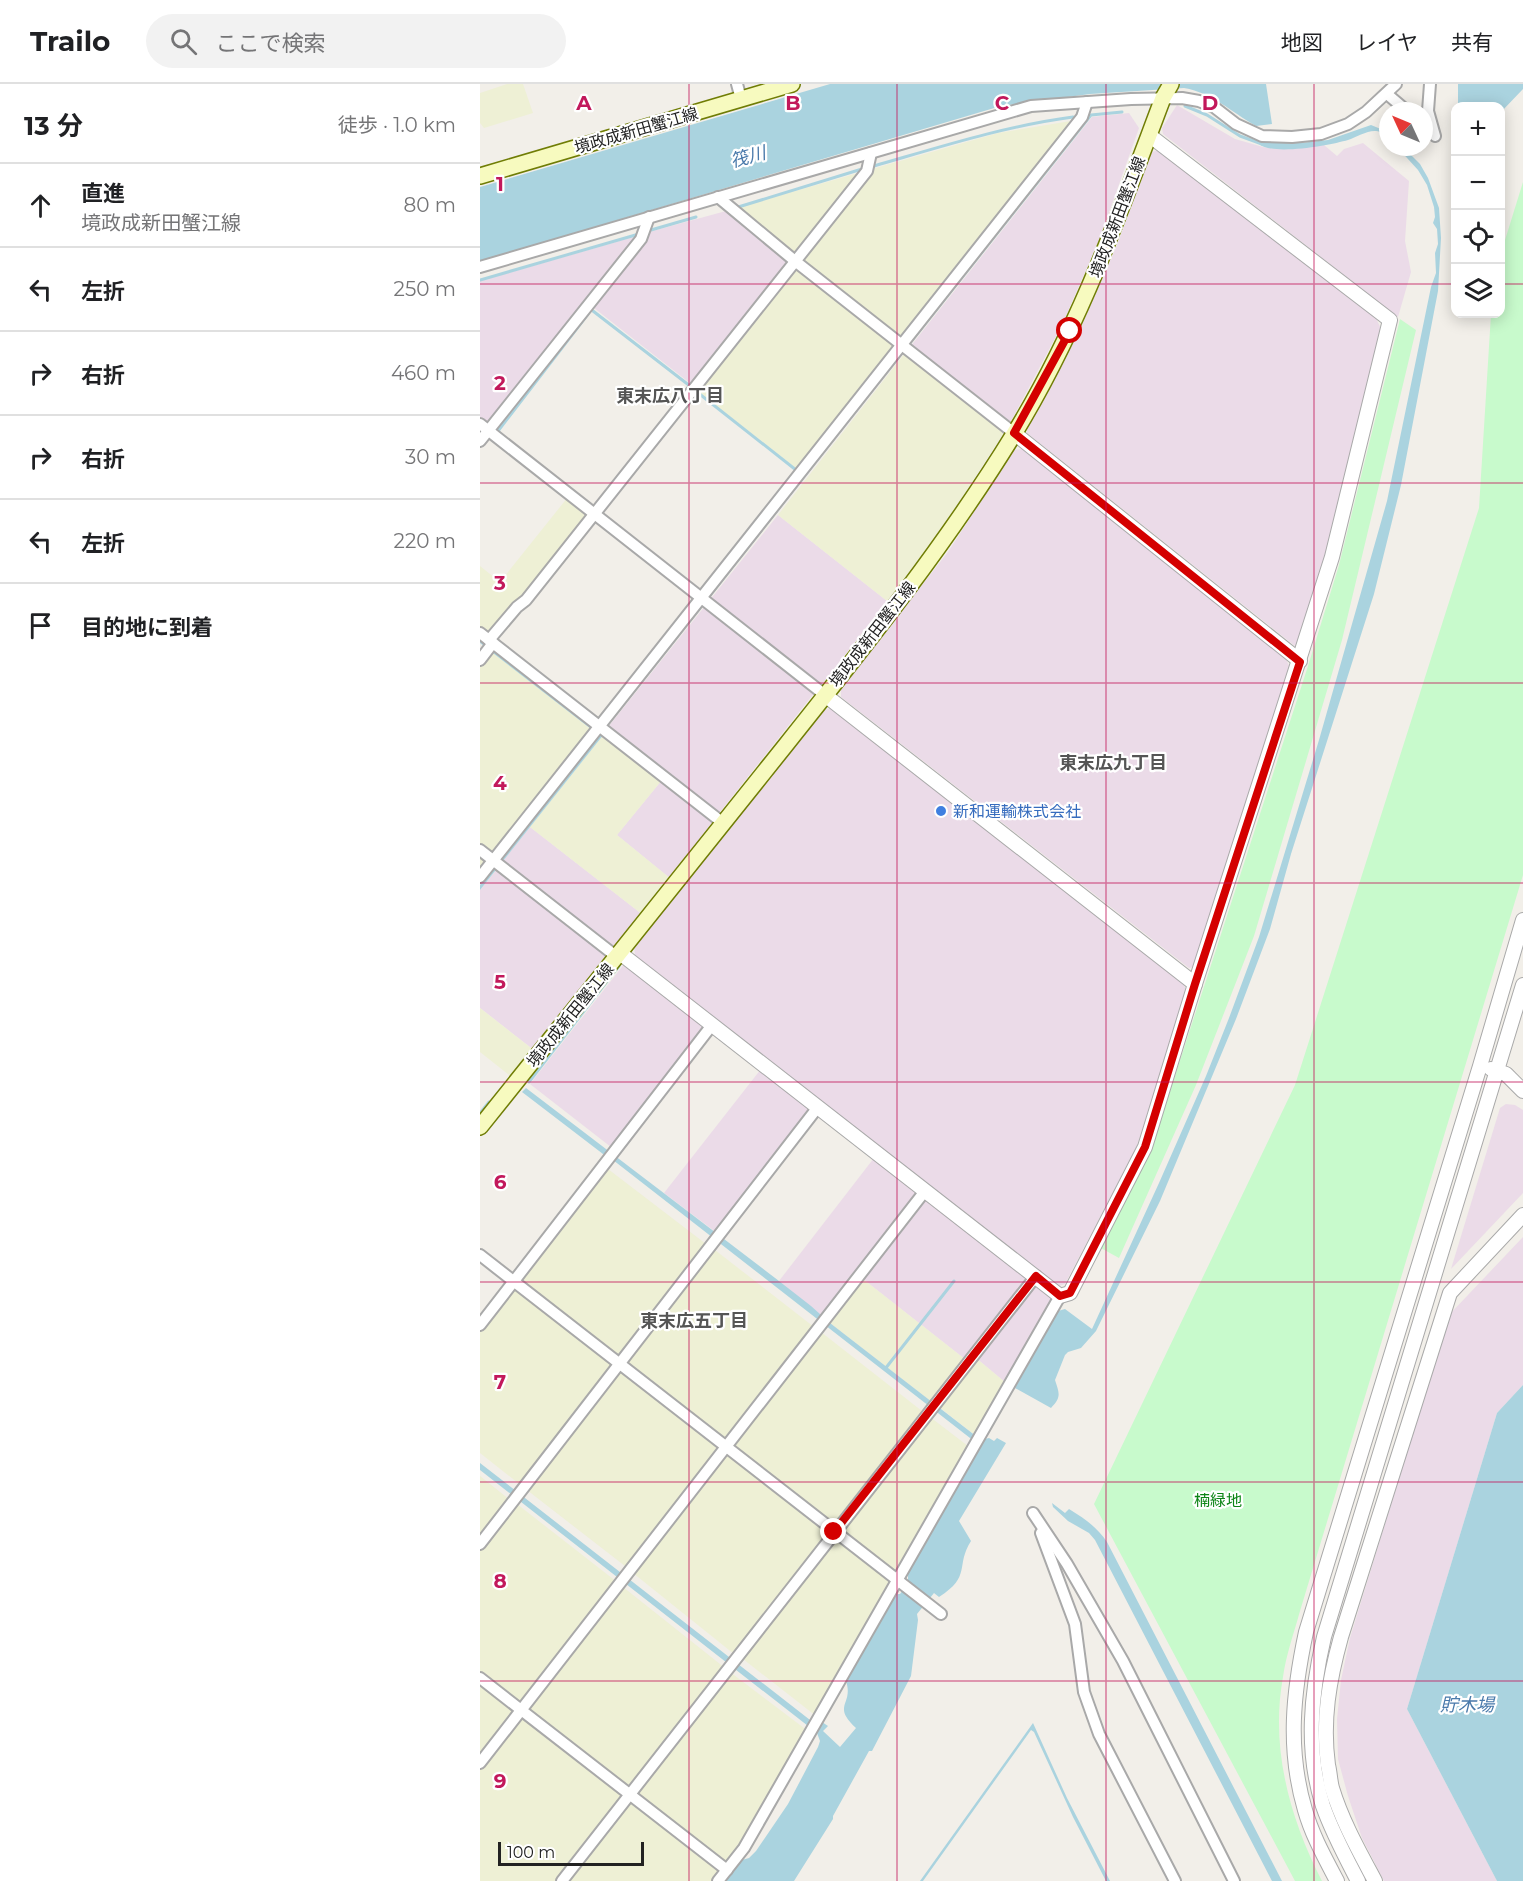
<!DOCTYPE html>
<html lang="ja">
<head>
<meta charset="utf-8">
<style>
	:root { --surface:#fff; --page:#f2f2f2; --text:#202124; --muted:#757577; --line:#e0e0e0 }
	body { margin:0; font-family:Montserrat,"Noto Sans JP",sans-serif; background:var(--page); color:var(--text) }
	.controls { position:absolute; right:18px; top:18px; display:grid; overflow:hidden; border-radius:12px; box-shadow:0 3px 15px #0003 }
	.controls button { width:54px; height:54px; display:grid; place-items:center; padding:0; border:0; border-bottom:2px solid var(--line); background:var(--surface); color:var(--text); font:30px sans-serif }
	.compass { position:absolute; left:899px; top:18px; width:54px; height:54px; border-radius:50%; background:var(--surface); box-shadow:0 3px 15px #0003; rotate:314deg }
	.scale { position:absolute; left:18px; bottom:15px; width:146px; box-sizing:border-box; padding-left:6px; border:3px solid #222; border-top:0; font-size:16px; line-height:21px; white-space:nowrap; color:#222; -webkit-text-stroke:4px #fff; paint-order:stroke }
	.stop { position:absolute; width:18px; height:18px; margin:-14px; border:4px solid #d40000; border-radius:50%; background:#fff }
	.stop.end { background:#d40000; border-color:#fff; box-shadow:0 2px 6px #0008 }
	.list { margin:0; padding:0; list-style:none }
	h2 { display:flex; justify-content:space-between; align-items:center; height:78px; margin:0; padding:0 24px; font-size:26px }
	h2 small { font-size:20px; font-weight:400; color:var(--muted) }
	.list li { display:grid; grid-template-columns:39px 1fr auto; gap:18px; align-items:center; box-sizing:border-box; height:84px; padding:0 24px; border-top:2px solid var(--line) }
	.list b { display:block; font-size:22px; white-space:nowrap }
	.list p { margin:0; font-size:20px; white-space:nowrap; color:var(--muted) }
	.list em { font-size:20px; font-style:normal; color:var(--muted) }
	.icon { flex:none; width:33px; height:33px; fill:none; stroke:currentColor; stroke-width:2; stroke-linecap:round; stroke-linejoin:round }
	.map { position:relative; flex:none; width:1043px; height:1797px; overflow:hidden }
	header { display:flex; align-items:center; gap:36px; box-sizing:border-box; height:84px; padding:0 30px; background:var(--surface); border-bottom:2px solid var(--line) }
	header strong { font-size:28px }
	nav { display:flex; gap:33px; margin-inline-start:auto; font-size:21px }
	.search { width:420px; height:54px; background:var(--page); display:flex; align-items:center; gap:15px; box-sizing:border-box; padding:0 21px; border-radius:33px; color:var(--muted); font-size:22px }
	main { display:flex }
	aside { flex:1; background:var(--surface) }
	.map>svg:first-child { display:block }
	.industrial { fill:#ebdbe8 }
	.farmland { fill:#eef0d5 }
	.park { fill:#c8facc }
	.water { fill:#aad3df }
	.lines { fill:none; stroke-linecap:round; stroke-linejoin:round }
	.stream { stroke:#aad3df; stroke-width:3 }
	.minor-casing { stroke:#a9a9a9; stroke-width:14 }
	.tertiary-casing { stroke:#a9a9a9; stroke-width:16 }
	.secondary-casing { stroke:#707d05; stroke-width:18 }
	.minor { stroke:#fff; stroke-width:10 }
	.tertiary { stroke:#fff; stroke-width:14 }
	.secondary { stroke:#f7fabf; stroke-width:15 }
	.route { stroke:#d40000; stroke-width:8 }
	.grid { fill:none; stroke:#c2185b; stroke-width:1.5; stroke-opacity:0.55 }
	.shop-dot { fill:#3f7fe0; stroke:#fff; stroke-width:2 }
	.labels { text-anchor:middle; stroke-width:4.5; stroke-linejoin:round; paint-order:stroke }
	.street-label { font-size:16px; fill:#222; stroke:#fff }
	.shop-label { font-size:16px; fill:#366cbe; stroke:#fff; text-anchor:start }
	.park-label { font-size:16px; fill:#0c8416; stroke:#fff }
	.water-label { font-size:18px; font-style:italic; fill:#4a7aab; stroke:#fff }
	.neighbourhood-label { font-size:18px; font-weight:bold; fill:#555; stroke:#fff }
	.grid-label { font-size:20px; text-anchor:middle; font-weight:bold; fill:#c2185b; stroke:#fff; stroke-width:4.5; stroke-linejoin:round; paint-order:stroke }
</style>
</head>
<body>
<header>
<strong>Trailo</strong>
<div class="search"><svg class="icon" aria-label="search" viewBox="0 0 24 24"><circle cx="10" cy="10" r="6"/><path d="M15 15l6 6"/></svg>ここで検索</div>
<nav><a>地図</a><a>レイヤ</a><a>共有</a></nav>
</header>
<main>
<aside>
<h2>13 分<small>徒歩 · 1.0 km</small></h2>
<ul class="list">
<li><svg class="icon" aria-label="ahead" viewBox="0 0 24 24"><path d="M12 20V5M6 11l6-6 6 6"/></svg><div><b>直進</b><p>境政成新田蟹江線</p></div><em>80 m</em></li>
<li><svg class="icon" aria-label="left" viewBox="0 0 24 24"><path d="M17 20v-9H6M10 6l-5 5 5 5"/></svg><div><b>左折</b></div><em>250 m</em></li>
<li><svg class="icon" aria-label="right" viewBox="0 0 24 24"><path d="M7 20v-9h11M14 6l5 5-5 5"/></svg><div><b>右折</b></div><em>460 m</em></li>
<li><svg class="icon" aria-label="right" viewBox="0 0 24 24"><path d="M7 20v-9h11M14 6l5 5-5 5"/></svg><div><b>右折</b></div><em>30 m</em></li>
<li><svg class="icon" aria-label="left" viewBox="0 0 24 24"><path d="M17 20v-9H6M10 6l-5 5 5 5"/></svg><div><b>左折</b></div><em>220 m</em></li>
<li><svg class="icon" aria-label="arrive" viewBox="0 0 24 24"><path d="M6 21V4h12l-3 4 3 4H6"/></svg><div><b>目的地に到着</b></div></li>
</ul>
</aside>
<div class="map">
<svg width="1043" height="1797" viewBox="0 0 1043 1797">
	<rect width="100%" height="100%" fill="#f2efe9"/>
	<g class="industrial">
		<polygon points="697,21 755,55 783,63 797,65 844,61 857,72 864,65 883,59 929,97 925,157 931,188 918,233 683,50 682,44"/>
		<polygon points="649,29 659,44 620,154 581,243 529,341 430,263 612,33"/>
		<polygon points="679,66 896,234 901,245 846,470 819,560 815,562 547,349 547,345 597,252 637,161 672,68"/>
		<polygon points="246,127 308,177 211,300 114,224 165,159 169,148"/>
		<polygon points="157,152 8,339 0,335 0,197"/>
		<polygon points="542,365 806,575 811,586 714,883 709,884 361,613 361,604 468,468 534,366"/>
		<polygon points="298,431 407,517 340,603 229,517"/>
		<polygon points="225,522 335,608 240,728 237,729 128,643"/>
		<polygon points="350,624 703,899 707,908 657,1062 585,1200 579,1202 155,871 154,863 343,627"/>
		<polygon points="182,696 236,739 191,795 137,751"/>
		<polygon points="50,743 163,831 136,863 131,864 22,778"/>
		<polygon points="17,785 125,868 127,874 55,967 0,924 0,806"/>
		<polygon points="145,879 224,942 225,945 131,1063 50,1000"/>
		<polygon points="281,985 332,1026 237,1149 184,1109"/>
		<polygon points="1026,1020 1035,1021 1043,1026 1043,1109 971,1185 1020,1024"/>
		<polygon points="394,1074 437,1107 438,1112 343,1233 299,1197"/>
		<polygon points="448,1115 547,1193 548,1197 486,1276 383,1195 442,1117"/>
		<polygon points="1043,1153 1043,1301 1017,1329 927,1625 1017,1797 904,1797 882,1754 868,1712 858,1675 857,1635 861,1596 870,1554 969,1231"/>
		<polygon points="555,1200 573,1212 573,1217 526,1299 496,1274"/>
	</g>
	<g class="farmland">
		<polygon points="27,0 43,0 53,29 4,44 0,39 0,9"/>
		<polygon points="597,36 421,256 256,124 518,49"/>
		<polygon points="316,183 416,262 318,386 216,306"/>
		<polygon points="425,269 522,345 523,350 454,457 407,517 298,431"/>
		<polygon points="88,413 107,428 107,433 11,549 5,548 0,543 0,482 20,498"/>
		<polygon points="11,567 111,645 0,786 0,580"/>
		<polygon points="124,650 182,696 137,751 191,795 163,831 50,743"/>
		<polygon points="0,924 55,967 33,994 0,968"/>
		<polygon points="125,1085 128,1085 226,1160 140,1273 137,1273 41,1199 41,1195"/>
		<polygon points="235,1166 334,1243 248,1355 244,1355 147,1280 147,1276 231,1167"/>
		<polygon points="383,1195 486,1276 453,1319 350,1239"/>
		<polygon points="32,1205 35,1205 134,1280 43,1398 38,1399 0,1369 0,1247"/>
		<polygon points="341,1248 442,1327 442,1331 355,1441 256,1364 255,1358"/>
		<polygon points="496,1274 526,1299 496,1352 459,1323"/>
		<polygon points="142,1287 238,1363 239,1366 149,1482 145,1482 47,1406 136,1288"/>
		<polygon points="450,1333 488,1362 419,1486 413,1488 362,1447"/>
		<polygon points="246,1371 250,1371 348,1448 348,1452 254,1570 153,1489"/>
		<polygon points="0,1392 30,1416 0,1455"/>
		<polygon points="37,1420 137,1498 42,1619 37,1618 0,1589 0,1467"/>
		<polygon points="358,1455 409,1496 411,1500 336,1632 263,1575 263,1573 354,1456"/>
		<polygon points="143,1503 245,1584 150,1704 49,1628 49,1623"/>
		<polygon points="250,1588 328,1647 262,1763 247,1781 157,1712 157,1707"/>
		<polygon points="0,1599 33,1625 34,1629 0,1672"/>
		<polygon points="45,1633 143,1709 143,1714 77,1797 0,1797 0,1686 40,1635"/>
		<polygon points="150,1716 242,1786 234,1797 86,1797"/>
	</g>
	<g class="park">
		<path d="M1043,98V791L820,1527C814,1549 806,1571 803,1593C790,1664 810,1735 842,1797H815L614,1420L815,1001L999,424L1011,230H1020L1021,169Z"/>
		<polygon points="920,235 936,246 862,556 774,852 716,1001 639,1174 619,1163 670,1069 828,582 859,481"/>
	</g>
	<g class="water">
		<path d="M350,0H786L792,40L776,42C751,28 733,9 704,4L610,10L521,22L0,177V103Z"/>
		<polygon points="978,0 1043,0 1043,5 1021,28 1020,22 978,22"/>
		<path d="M891,41L908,48V54C905,51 901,47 896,47C888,46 876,53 868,56C851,61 793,72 779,60L783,58L820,59L848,56Z"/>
		<path d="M917,63H923L940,80L948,94L959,124L961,154L958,207L921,401L894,510L811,770L790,845L756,935L680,1117L616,1247L601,1264L588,1268L585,1271L575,1296C579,1309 582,1313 571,1324L535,1304L578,1227L585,1225L612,1245L679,1099L726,992L749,934L779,853L839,656L907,417L951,203L956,189L955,169L958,160L957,145L953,139L955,133L954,123L947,101L938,86Z"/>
		<polygon points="0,553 114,642 111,645 0,559"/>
		<polygon points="120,649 124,650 0,806 0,801"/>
		<path d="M46,1004L299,1197L331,1222L350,1239L501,1356L509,1354L514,1357L517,1354L526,1359L479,1437L491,1457C475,1482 492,1492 459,1513L454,1509L437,1530L438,1536L431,1592L392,1667H389L353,1732V1735L314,1797H245L262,1776L269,1774L276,1767L308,1720L338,1663L340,1657L337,1649L0,1386V1379L339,1643L342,1638L348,1642L343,1647L360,1663L376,1644C351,1621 374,1621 366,1597L415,1510H420L428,1499V1486L500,1364L499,1361L133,1076L123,1070L42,1008Z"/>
		<polygon points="1043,1301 1043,1797 1017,1797 927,1625 1017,1329"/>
		<path d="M572,1419L585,1429L589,1425C605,1435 617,1443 627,1458L802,1797H792L615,1456L609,1449L588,1437L573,1423Z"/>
		<polygon points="553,1639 587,1714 630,1797 626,1797 593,1733 554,1648 551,1646 443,1797 440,1797"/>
	</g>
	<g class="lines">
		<g class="stream">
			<polyline points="705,22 727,31 760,52 782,60"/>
			<path d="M394,82C460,63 525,42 593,33"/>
			<polyline points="255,124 382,85"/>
			<polyline points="171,146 216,133"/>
			<polyline points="0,196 159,150"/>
			<polyline points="113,227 210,302"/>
			<polyline points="429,260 611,31 642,28"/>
			<polyline points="217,308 316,386"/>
			<polyline points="20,350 18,347 108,230"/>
			<polyline points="227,515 423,267"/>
			<polyline points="126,642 223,520"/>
			<polyline points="49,998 139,882"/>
			<polyline points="0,1029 9,1018"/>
			<polyline points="405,1285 474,1197"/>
		</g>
		<g class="minor-casing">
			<g id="minor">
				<polyline points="257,0 261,15"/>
				<polyline points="950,0 948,27 955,52"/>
				<polyline points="907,10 927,27"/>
				<polyline points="238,113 315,177 534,349"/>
				<polyline points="0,183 551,22 651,15 702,14 719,17 734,23 756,40 782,52 812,53 841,50 868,40 886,28 916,0"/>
				<polyline points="0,340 345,611"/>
				<polyline points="0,357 161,155 169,133"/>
				<polyline points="0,549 243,739"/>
				<polyline points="9,556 37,523 46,516 387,87 391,69"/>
				<polyline points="0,576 13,559"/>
				<polyline points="0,766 137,873"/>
				<polyline points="0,793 602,33 607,18"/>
				<polyline points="0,1171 461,1530"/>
				<polyline points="0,1241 232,941"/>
				<polyline points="553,1429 587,1480 643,1577 754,1797"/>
				<polyline points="561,1449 595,1540 604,1608 619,1650 695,1797"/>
				<polyline points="0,1460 338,1023"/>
				<polyline points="0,1594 247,1786"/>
				<polyline points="0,1679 445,1107"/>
				<polyline points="82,1797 556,1192"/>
				<polyline points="238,1797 264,1764 580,1212"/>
			</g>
		</g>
		<g class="tertiary-casing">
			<g id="tertiary">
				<polyline points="534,349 820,577"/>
				<polyline points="345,611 715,900"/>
				<polyline points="140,869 580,1212 590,1209 665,1063 715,900 852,473 910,236 669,51"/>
				<polyline points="1011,985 1026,990 1043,1007"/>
				<path d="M857,1797C845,1774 832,1751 825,1726C807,1665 813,1609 826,1548L1000,982L1043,836"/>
				<path d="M878,1797C865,1772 852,1748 843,1722C825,1666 831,1609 844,1553L1043,901"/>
				<path d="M895,1797C879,1767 862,1737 852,1704C850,1697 850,1689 848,1681C842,1637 849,1596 861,1553L970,1209L1043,1131"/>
			</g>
		</g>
		<g class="secondary-casing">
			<g id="secondary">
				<polyline points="0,92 312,0"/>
				<path d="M0,1043C95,924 190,805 285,687C372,578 461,469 534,350C599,244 639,130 683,14L691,0"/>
			</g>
		</g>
		<use href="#minor" class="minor"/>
		<use href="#tertiary" class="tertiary"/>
		<use href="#secondary" class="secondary"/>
	</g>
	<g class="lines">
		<polyline class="route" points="354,1448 556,1192 580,1212 590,1209 665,1063 715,900 820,578 534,349 590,247"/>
	</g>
	<path class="grid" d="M209,0V1797M417,0V1797M626,0V1797M834,0V1797M0,200H976M1020,200H1043M0,399H1043M0,599H1043M0,799H1043M0,998H1043M0,1198H1043M0,1398H1043M0,1597H1043"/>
	<circle class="shop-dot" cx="461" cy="727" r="6"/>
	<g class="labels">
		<g class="street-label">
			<text transform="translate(156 46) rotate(-16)" y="6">境政成新田蟹江線</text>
			<text transform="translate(637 133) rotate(-69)" y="6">境政成新田蟹江線</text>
			<text transform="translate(392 550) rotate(-52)" y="6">境政成新田蟹江線</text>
			<text transform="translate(90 931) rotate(-51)" y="6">境政成新田蟹江線</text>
		</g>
		<g class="shop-label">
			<text x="473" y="733">新和運輸株式会社</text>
		</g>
		<g class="park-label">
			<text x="738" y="1422">楠緑地</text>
		</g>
		<g class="water-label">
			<text transform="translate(268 73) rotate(-15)" y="6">筏川</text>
			<text x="987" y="1627">貯木場</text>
		</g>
		<g class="neighbourhood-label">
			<text x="190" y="318">東末広八丁目</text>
			<text x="633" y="685">東末広九丁目</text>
			<text x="214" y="1243">東末広五丁目</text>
		</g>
	</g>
	<g class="grid-label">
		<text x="104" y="26">A</text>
		<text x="313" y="26">B</text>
		<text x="522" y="26">C</text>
		<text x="730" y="26">D</text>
		<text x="20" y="107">1</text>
		<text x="20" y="306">2</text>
		<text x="20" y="506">3</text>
		<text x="20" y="706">4</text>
		<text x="20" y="905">5</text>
		<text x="20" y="1105">6</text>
		<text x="20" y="1305">7</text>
		<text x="20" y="1504">8</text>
		<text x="20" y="1704">9</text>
	</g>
</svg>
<div class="controls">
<button>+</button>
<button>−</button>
<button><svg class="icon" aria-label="locate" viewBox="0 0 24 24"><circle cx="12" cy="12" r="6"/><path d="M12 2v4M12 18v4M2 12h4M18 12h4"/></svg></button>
<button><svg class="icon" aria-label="layers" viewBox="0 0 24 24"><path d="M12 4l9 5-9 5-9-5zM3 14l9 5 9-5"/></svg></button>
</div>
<svg class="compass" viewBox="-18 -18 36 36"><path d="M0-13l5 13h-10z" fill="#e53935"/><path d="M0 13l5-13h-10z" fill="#757577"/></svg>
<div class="scale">100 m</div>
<div class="stop" style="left:590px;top:247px"></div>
<div class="stop end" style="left:354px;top:1448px"></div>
</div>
</main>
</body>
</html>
